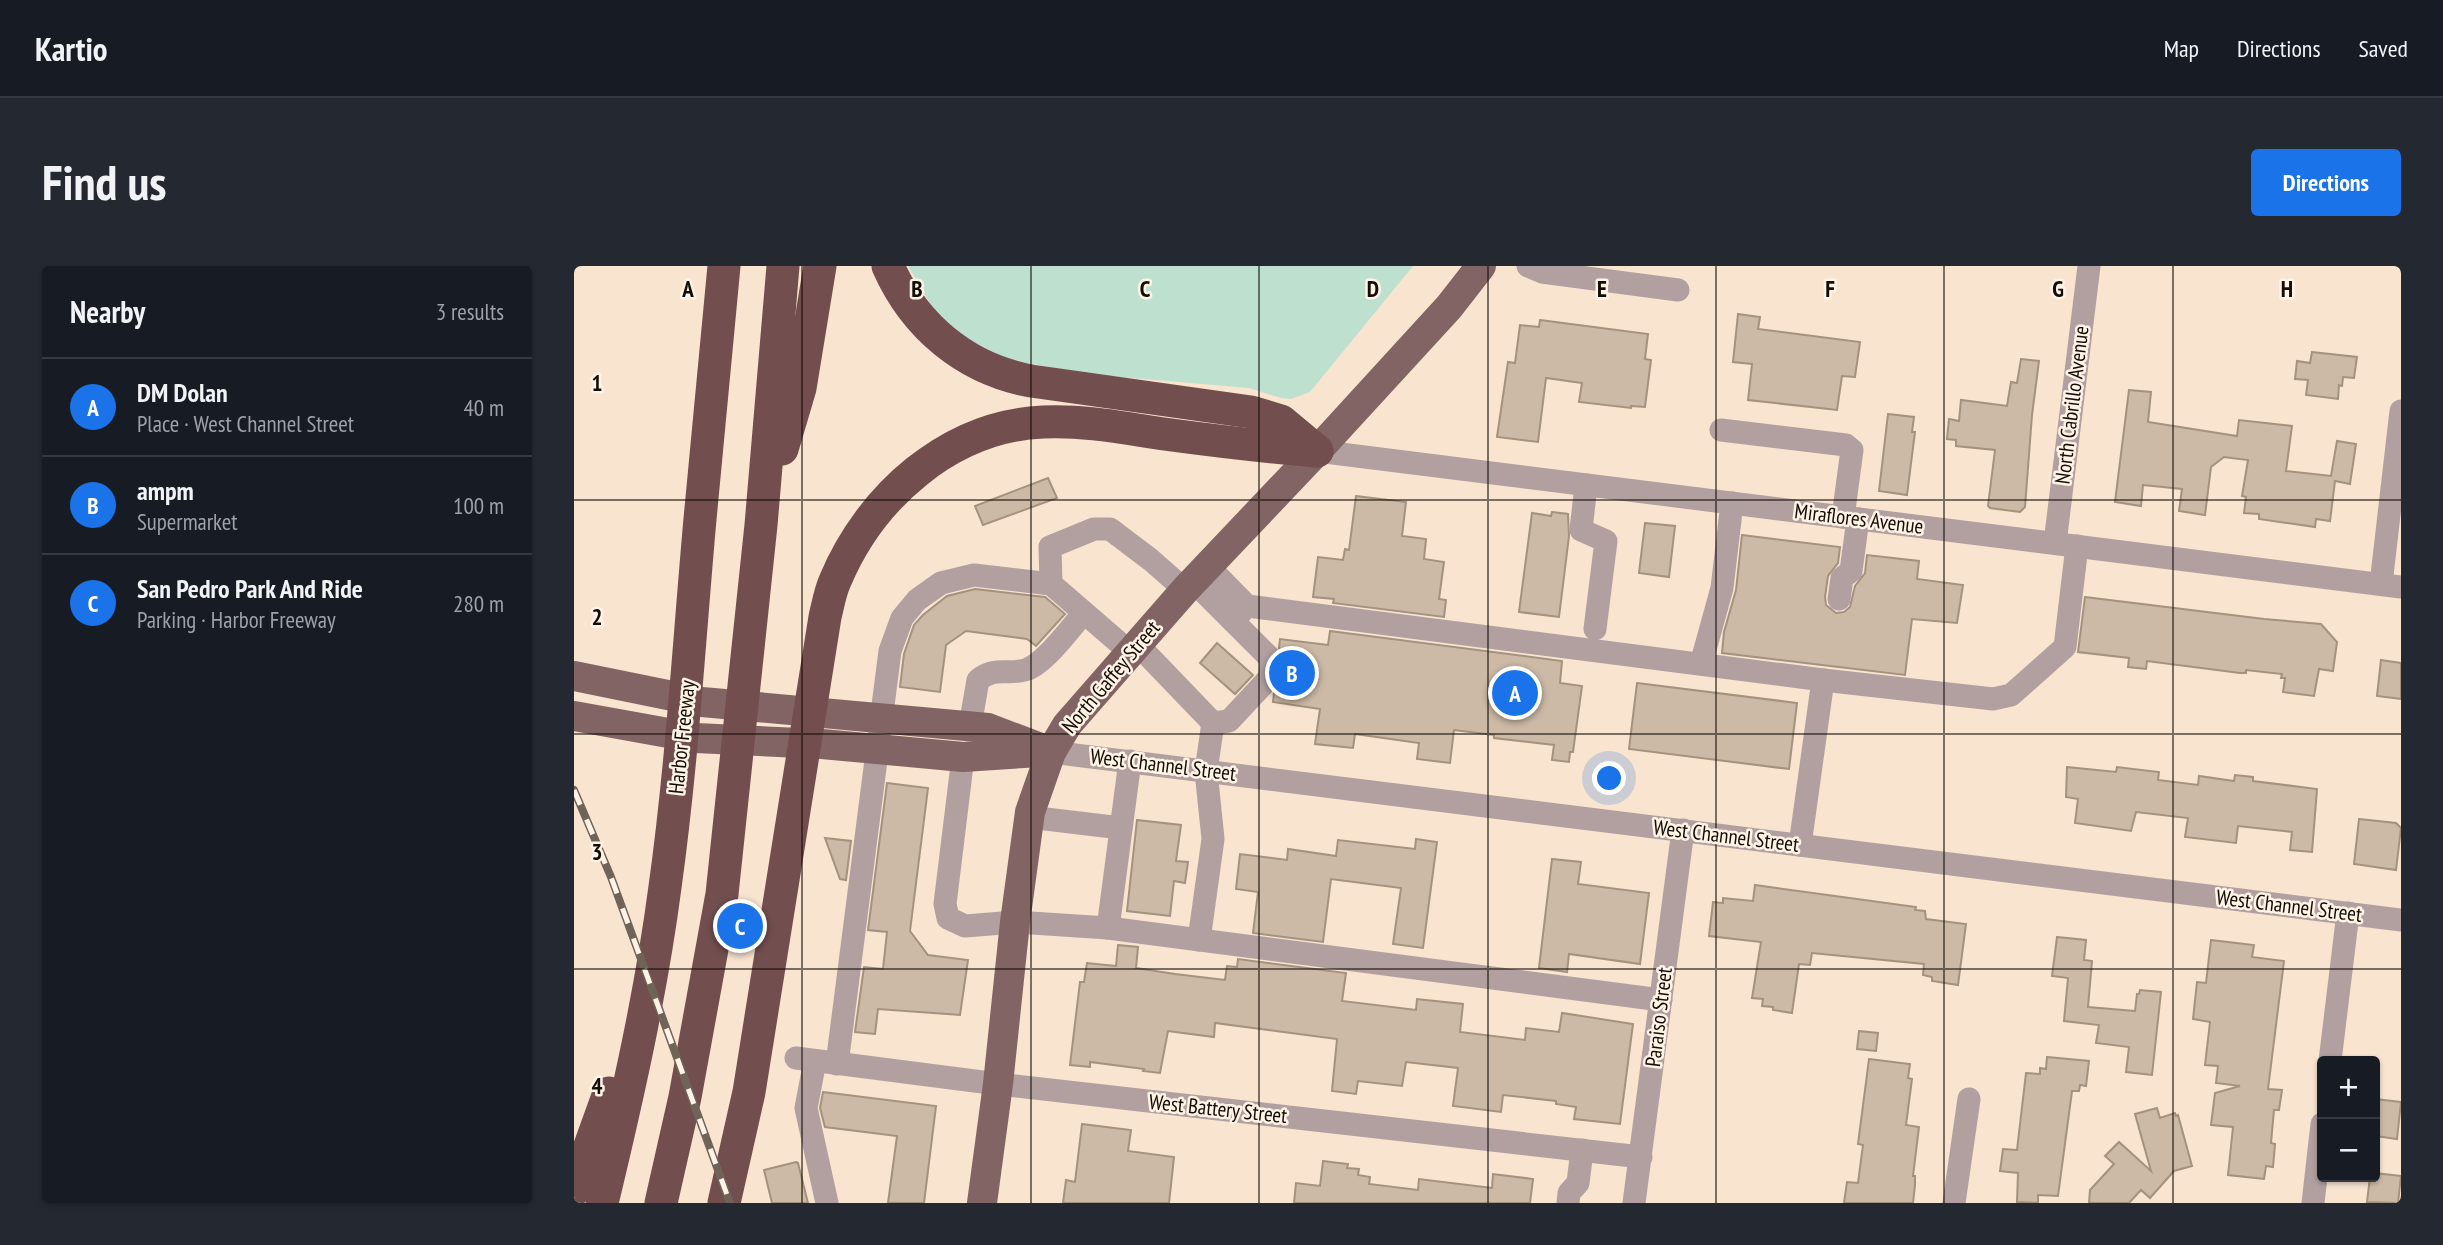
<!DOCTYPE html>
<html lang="en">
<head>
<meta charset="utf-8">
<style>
	:root { --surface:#171b24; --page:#242831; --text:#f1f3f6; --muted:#9ea1a6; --line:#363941; --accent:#1a73e8 }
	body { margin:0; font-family:"PT Sans Narrow",sans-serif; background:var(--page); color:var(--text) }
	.controls { position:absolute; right:21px; bottom:21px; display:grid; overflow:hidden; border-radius:7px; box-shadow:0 2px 5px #0004 }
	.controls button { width:63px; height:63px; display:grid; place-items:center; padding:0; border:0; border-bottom:2px solid var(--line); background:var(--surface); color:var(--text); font:35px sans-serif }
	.you { position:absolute; left:1036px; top:513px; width:24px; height:24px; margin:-18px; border:5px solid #fff; border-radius:50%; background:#1a73e8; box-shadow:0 0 0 10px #1a73e833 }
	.badge { display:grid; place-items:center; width:46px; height:46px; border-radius:50%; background:var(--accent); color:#fff; font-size:23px; font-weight:700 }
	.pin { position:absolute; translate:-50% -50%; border:4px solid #fff; box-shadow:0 2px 7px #0006 }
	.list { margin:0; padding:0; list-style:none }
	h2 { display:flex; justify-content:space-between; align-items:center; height:91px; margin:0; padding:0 28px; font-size:30px }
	h2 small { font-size:23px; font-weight:400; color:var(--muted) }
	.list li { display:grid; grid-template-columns:46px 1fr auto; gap:21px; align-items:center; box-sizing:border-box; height:98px; padding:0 28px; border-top:2px solid var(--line) }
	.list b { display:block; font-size:26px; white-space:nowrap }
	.list p { margin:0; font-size:23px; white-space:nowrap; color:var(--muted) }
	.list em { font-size:23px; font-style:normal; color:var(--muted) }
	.map { position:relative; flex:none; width:1827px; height:937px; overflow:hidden; border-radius:7px }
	header { display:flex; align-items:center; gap:42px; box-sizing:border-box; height:98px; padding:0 35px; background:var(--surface); border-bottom:2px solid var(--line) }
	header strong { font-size:33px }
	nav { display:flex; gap:38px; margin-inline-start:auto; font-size:24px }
	.intro { display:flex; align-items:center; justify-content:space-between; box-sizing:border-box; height:168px; padding:0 42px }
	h1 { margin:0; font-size:49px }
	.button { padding:18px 32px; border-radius:7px; background:var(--accent); color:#fff; font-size:24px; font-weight:700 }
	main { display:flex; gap:42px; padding:0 42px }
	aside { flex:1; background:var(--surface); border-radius:7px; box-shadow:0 2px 5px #0004 }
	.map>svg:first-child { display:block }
	.green { fill:#bee0ce }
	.building { fill:#cdbaa6; stroke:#a3927e; stroke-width:2 }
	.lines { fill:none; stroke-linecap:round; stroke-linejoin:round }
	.minor { stroke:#b2a0a0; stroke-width:23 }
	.major { stroke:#836464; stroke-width:30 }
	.highway { stroke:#724e4f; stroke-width:33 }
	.rail-casing { stroke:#706458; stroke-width:8 }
	.rail { stroke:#fff3e6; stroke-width:5; stroke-dasharray:16; stroke-linecap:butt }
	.grid { fill:none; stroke:#130d06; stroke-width:2; stroke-opacity:0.55 }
	.labels { text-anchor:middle; stroke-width:5; stroke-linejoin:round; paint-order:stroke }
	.street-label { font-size:21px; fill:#130d06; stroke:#fff3e6 }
	.grid-label { font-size:23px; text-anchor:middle; font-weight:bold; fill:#130d06; stroke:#fff3e6; stroke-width:5; stroke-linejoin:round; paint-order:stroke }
</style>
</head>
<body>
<header>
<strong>Kartio</strong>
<nav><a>Map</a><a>Directions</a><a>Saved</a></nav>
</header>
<div class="intro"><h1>Find us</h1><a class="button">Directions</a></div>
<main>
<aside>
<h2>Nearby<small>3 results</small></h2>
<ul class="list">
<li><span class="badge">A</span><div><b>DM Dolan</b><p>Place · West Channel Street</p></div><em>40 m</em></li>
<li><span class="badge">B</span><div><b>ampm</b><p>Supermarket</p></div><em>100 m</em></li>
<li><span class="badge">C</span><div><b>San Pedro Park And Ride</b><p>Parking · Harbor Freeway</p></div><em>280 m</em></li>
</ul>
</aside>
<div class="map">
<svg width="1827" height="937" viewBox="0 0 1827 937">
	<rect width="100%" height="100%" fill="#f8e4cf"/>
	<polygon class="green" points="334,0 839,0 736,126 717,133 707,132 675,122 523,109 435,94 384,68 357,39"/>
	<g class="building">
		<polygon points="1164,48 1186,51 1184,63 1286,76 1281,111 1268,110 1263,144 1174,134 1178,98 1159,96"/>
		<polygon points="966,54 1074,68 1071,93 1077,94 1071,141 1057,140 1057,142 1005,136 1008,117 972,112 964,176 923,171 934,96 941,97 946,59 965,61"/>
		<polygon points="1738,86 1783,91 1780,112 1769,111 1768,120 1765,119 1764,133 1732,129 1734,114 1721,113 1723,95 1736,97"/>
		<polygon points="1447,93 1465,95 1458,149 1451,241 1446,246 1416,242 1414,240 1421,184 1382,180 1382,174 1373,173 1375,153 1385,155 1387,134 1433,140 1437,116 1443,117"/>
		<polygon points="1555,124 1577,126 1574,156 1663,170 1665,154 1718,160 1712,205 1757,210 1763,175 1782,178 1776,218 1761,215 1756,255 1742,253 1741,261 1685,253 1685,248 1670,247 1672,231 1668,230 1674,194 1650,191 1637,201 1631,249 1605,245 1608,223 1569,219 1567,240 1541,236"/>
		<polygon points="1314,148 1340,151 1338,166 1341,166 1333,229 1305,225"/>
		<polygon points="474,212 483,232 409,259 401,240"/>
		<polygon points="782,230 832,236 828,270 852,273 850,293 870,296 865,333 872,334 870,351 759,337 760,333 739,331 744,291 769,294 771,283 775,284"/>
		<polygon points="978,246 994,248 995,270 985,351 945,346 958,247 977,250"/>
		<polygon points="1071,257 1101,260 1095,311 1065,307"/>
		<polygon points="1168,269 1266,281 1264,297 1254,310 1251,331 1252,339 1262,347 1270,346 1276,341 1281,320 1291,307 1293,289 1345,295 1343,313 1389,319 1383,357 1338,353 1331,409 1148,387 1150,366 1162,324"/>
		<polygon points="401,323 471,331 491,348 462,380 453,373 392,365 372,379 366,426 326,421 330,388 340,359 349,349 373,330"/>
		<polygon points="1511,331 1690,353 1747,358 1763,376 1759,405 1745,403 1740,430 1709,426 1711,412 1707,412 1708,408 1672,404 1672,407 1666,407 1573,395 1572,403 1554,401 1555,392 1504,386"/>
		<polygon points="756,365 988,395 986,417 1008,420 999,486 996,486 995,496 978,494 980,479 920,472 920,469 880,464 876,497 843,493 845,477 781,468 779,482 741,478 746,443 699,436 700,427 710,412 711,393 705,382 706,373 754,379"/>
		<polygon points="643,377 679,409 661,428 626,397"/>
		<polygon points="1807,394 1827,397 1827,433 1803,430"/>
		<polygon points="1063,417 1223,437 1215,503 1055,483"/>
		<polygon points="1493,501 1542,506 1543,501 1585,506 1584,514 1624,519 1625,510 1660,515 1661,509 1679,511 1679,515 1743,523 1738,586 1716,584 1718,566 1664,560 1662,577 1611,571 1614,552 1562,546 1557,565 1501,557 1504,533 1492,531"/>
		<polygon points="313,517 354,522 336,665 354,689 394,694 386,749 304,743 301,768 281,766 290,701 309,703 313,666 294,664"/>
		<polygon points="1785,553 1822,557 1827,562 1822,604 1780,598"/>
		<polygon points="563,554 607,559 602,595 614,596 611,617 600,615 596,650 553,645"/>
		<polygon points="251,572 277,575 272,614 266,613"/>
		<polygon points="842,573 863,576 849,682 819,678 827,622 757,613 749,676 679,667 684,626 662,623 666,588 713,594 714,583 762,590 764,574 841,583"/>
		<polygon points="978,593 1007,596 1004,618 1075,627 1066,698 995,688 993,706 965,702"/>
		<polygon points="1181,619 1342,641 1341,644 1351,645 1352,653 1392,658 1384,719 1358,715 1358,711 1349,709 1350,698 1238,687 1236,699 1225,698 1218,747 1199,744 1199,741 1188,740 1189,733 1178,732 1187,676 1135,670 1139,636 1149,637 1149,632 1179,635"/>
		<polygon points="1483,671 1512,674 1510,694 1518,695 1514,741 1561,745 1563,728 1565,728 1566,724 1587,726 1578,809 1552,806 1555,781 1522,777 1525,759 1490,755 1494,712 1478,710"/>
		<polygon points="1637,674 1680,679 1678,691 1710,695 1694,823 1708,824 1705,844 1700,844 1697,877 1701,878 1699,901 1692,900 1690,913 1654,909 1659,861 1637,859 1641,827 1666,820 1642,817 1644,800 1631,799 1636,756 1619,753 1623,716 1632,717"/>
		<polygon points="544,679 564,681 562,702 601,708 651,714 653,700 663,701 664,693 772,707 768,735 842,744 843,733 889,738 886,766 951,774 952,762 985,766 988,747 1059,758 1046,858 1000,853 1002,841 982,838 982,835 929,829 927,846 879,840 884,802 832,796 828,820 784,815 782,828 758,825 763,773 641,757 640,771 594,765 586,807 569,805 570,803 516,796 516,801 496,799 506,716 510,716 513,697 542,700"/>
		<polygon points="1285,765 1304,767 1302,785 1283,783"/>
		<polygon points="1473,791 1515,795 1512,820 1506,819 1505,825 1498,825 1484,930 1464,929 1464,937 1443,936 1444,907 1426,905 1429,883 1443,884 1452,807 1466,808 1466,802 1472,803"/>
		<polygon points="1295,793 1336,798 1334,812 1338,813 1332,859 1345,861 1339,910 1341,910 1341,919 1339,937 1270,937 1273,916 1284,917 1289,879 1284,878"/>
		<polygon points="249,826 362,840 350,937 314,937 323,870 251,861 246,842"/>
		<polygon points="1801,833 1827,836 1823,873 1801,870"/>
		<polygon points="1583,842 1586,852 1601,847 1602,850 1604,849 1618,900 1600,905 1576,932 1567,924 1555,937 1515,937 1516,924 1540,898 1531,890 1545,876 1577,905 1561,848"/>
		<polygon points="508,858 557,864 554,885 600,891 595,937 489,937 492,914 501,916"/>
		<polygon points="749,895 774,898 773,902 785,903 784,909 796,911 795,918 844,924 845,913 918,922 919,908 959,913 956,937 720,937 722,917 746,920"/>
		<polygon points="222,896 224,897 234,937 198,937 190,904"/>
		<polygon points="1801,907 1827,910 1824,937 1793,936 1796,911 1801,911"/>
	</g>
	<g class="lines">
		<g class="minor">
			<polyline points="954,0 968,6 1104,24"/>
			<polyline points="1147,164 1272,179 1278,184 1269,251"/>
			<polyline points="743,185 1827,321"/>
			<polyline points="1012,219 1007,264 1032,275 1021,363"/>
			<polyline points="1481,277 1515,0"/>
			<polyline points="634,300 673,340"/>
			<polyline points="477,318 476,281 520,263 536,263 577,294 611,324"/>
			<polyline points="1807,318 1827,145"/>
			<polyline points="1265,333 1268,312 1277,305 1284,253"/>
			<polyline points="659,355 673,340 1249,414 1419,433 1437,429 1491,381 1503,280"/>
			<polyline points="564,379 639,457 655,455 696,411 697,393 620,316"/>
			<polyline points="1127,398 1148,322 1158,237"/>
			<path d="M396,460L404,414C422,400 432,409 451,404C470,399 496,362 510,347"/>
			<polyline points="477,486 1827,654"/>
			<polyline points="389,491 371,638 374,652 391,660 441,656 534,662 1087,734"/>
			<polyline points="455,551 547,562"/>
			<polyline points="1226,579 1249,414"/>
			<polyline points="534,662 556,495"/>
			<polyline points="625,674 639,573 632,505 639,457"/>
			<polyline points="222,792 424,818 1067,891"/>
			<polyline points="241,795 232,842 253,937"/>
			<polyline points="1756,795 1774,647"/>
			<polyline points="263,798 316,385 328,352 343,334 367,317 400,309 477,318 557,387"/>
			<polyline points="994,937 995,927 1004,917 1008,884"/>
			<polyline points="1060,937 1109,564"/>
			<polyline points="1380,937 1395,833"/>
			<polyline points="1739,937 1748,858"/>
		</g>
		<g class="major">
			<polyline points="0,410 128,436 414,462 477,486"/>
			<polyline points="0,450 122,472 248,478 389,491 466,486"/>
			<polyline points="408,937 424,818 441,656 456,546 477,486 493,459 611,324 743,185 875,41 907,0"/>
		</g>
		<g class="highway">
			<path d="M314,0C341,61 392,103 457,115L677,146L707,155L743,185"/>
			<polyline points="208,183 226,122 246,0"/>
			<polyline points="0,924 35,827"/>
			<path d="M28,937C53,833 77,728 91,621C108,499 115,376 126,253C134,168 142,84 150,0"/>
			<polyline points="87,937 111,831 148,628 187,259 209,0"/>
			<path d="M150,937L175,826L251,351C254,339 256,326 261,315C296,231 375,160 469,156C510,154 550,162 590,168C642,175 692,181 743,185"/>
		</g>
		<g class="rail-casing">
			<polyline id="rail" points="0,524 37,611 156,937"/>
		</g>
		<use href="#rail" class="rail"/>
	</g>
	<path class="grid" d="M228,0V937M457,0V937M685,0V937M914,0V937M1142,0V937M1370,0V937M1599,0V937M0,234H1827M0,468H1827M0,703H1827"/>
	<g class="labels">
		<g class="street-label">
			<text transform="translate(1498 139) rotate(-83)" y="7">North Cabrillo Avenue</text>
			<text transform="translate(1285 253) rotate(7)" y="7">Miraflores Avenue</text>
			<text transform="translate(537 411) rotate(-50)" y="7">North Gaffey Street</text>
			<text transform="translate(108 471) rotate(-84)" y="7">Harbor Freeway</text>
			<text transform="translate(589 499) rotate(7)" y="7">West Channel Street</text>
			<text transform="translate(1152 570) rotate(7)" y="7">West Channel Street</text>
			<text transform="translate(1715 640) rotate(7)" y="7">West Channel Street</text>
			<text transform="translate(1085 751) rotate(-83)" y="7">Paraiso Street</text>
			<text transform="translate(644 843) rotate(6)" y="7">West Battery Street</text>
		</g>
	</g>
	<g class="grid-label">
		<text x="114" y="31">A</text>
		<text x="343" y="31">B</text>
		<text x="571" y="31">C</text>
		<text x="799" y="31">D</text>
		<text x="1028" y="31">E</text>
		<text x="1256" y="31">F</text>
		<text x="1484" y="31">G</text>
		<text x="1713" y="31">H</text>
		<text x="23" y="125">1</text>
		<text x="23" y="359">2</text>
		<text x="23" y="594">3</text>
		<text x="23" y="828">4</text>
	</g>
</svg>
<div class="controls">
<button>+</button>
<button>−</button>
</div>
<div class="you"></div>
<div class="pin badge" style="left:941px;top:427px">A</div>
<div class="pin badge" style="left:718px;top:407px">B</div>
<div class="pin badge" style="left:166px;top:660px">C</div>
</div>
</main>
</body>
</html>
